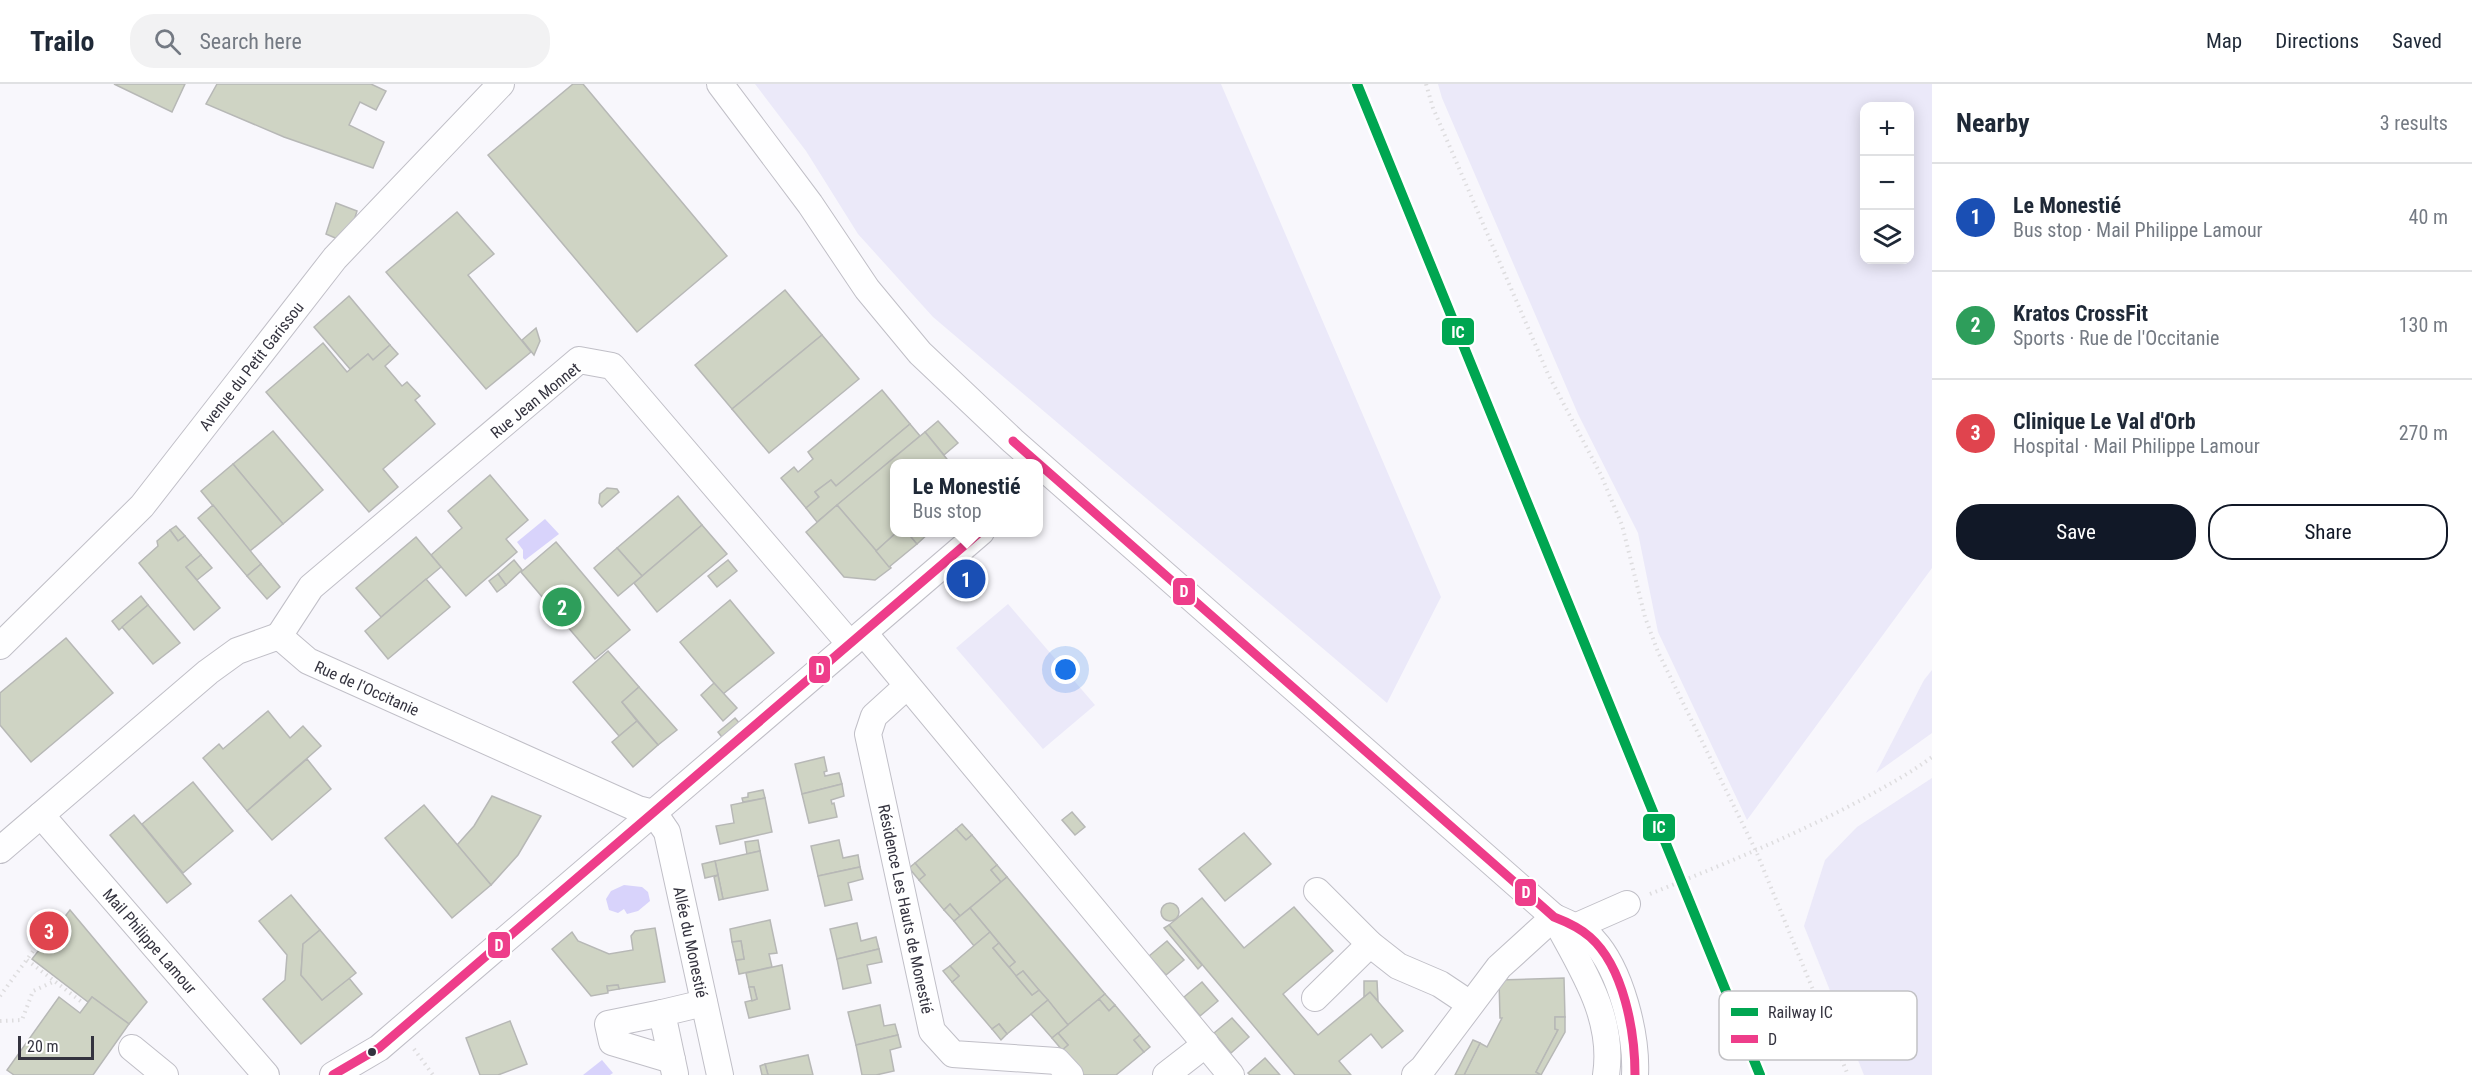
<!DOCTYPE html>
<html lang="en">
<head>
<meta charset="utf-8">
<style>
	:root { --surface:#fff; --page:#f2f2f3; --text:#1f2937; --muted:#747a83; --line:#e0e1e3; --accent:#111827 }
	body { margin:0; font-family:"Roboto Condensed",sans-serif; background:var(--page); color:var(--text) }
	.controls { position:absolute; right:18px; top:18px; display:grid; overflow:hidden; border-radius:12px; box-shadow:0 3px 15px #0003 }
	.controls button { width:54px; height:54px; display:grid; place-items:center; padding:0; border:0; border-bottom:2px solid var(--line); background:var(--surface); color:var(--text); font:30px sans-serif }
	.scale { position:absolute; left:18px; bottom:15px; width:76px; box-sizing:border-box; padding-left:6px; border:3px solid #34333f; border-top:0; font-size:16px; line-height:21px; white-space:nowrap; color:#34333f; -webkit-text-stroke:4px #fff; paint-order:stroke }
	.you { position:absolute; left:1066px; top:586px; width:21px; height:21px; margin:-15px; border:4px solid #fff; border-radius:50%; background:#1a73e8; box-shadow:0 0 0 9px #1a73e833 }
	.badge { display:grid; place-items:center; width:39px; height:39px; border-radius:50%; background:var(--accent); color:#fff; font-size:20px; font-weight:700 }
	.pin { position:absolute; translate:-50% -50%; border:3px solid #fff; box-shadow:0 2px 6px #0006 }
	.popup { position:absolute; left:890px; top:375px; width:153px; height:78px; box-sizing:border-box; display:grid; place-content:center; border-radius:12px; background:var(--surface); filter:drop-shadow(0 2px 4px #0005); font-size:20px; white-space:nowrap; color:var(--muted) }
	.popup b { font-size:22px; color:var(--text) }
	.popup::after { content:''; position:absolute; left:50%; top:100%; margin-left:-12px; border:12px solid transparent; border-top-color:var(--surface) }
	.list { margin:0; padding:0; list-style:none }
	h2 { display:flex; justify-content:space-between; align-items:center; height:78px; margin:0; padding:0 24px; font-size:26px }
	h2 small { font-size:20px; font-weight:400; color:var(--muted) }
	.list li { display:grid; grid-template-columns:39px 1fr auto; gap:18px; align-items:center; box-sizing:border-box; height:108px; padding:0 24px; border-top:2px solid var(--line) }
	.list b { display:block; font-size:22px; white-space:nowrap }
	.list p { margin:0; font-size:20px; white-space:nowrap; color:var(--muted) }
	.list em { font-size:20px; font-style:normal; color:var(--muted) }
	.actions { display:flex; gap:12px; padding:18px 24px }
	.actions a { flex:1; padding:14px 0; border:2px solid var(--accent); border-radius:24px; text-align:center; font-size:21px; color:var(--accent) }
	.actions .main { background:var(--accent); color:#fff }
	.icon { flex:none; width:33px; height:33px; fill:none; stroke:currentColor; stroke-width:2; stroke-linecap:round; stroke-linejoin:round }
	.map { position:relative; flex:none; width:1932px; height:991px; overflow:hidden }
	header { display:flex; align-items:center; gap:36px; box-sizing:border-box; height:84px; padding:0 30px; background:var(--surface); border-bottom:2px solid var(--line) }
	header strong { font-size:28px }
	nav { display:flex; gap:33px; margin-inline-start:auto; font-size:21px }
	.search { width:420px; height:54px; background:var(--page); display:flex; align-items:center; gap:15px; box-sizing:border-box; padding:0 21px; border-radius:24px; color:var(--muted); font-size:22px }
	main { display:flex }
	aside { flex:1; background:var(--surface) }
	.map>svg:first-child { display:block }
	.green { fill:#ebe9f9; fill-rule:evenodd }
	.water { fill:#d8d3fb }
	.building { fill:#cfd4c4; stroke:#b7b8b6; stroke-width:1.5 }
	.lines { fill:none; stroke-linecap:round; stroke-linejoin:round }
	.minor-casing { stroke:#c0bfc7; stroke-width:28 }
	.path { stroke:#dedddf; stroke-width:4; stroke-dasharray:1.5 4.5; stroke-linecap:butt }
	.minor { stroke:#fefeff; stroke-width:26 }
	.bus-1-casing { stroke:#fff; stroke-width:14 }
	.bus-1 { stroke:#ee3d8a; stroke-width:9 }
	.rail-1-casing { stroke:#fff; stroke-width:15 }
	.rail-1 { stroke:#00a651; stroke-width:10 }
	.bus-dot { fill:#34333f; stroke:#fff; stroke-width:2 }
	.labels { text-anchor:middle; stroke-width:5; stroke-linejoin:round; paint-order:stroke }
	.street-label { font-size:16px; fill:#34333f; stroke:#fff }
	.key { fill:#fff; stroke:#c2c2c5; stroke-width:1.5 }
	.key-label { font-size:16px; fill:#34333f }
	.line-badge { stroke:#fff; stroke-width:2 }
	.badge-label { font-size:16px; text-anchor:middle; font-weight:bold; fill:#fff }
</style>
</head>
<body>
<header>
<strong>Trailo</strong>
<div class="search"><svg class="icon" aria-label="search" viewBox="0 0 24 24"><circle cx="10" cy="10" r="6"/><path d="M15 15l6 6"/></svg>Search here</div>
<nav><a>Map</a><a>Directions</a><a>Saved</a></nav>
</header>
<main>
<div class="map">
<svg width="1932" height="991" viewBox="0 0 1932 991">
	<rect width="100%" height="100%" fill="#f8f7fc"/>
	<g class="green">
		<polygon points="755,0 1221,0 1441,513 1387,619 933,233 858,150 806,67"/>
		<path d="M1438,0H1932V484L1747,736L1658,548L1638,449L1578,330L1442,14ZM1864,22H1910V176H1864Z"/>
		<polygon points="1008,520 1095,621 1043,665 956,564"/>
		<polygon points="1932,586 1932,649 1876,689 1924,596"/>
		<polygon points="1932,694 1932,991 1864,991 1804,842 1825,776 1857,743"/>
	</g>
	<g class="water">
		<polygon points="545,435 559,450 525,476 523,474 523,466 517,458"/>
		<polygon points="624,801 642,803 648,808 650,817 638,827 627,830 624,825 618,829 609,826 606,815 611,807"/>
		<polygon points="602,976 613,989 610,991 583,991"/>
	</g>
	<g class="building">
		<polygon points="114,0 185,0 172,28"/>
		<polygon points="217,0 371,0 386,7 376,26 360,18 349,41 384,58 373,84 284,53 206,20"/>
		<polygon points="573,0 583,0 727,172 637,248 488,71"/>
		<polygon points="336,119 357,127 347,159 326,150"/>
		<polygon points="457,128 494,170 468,191 531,268 486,305 386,188"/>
		<polygon points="785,206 822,251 732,325 695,281"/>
		<polygon points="349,212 390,261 373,276 368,270 350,285 314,243"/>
		<polygon points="536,244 540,257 534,271 522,256"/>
		<polygon points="822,251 859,295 769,369 732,325"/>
		<polygon points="323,259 347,288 368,270 373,276 390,261 398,270 385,282 402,302 407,298 420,312 415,316 435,340 383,385 398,403 369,428 266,308"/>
		<polygon points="882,306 910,340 836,402 831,396 815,408 819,413 806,424 781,394 794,383 798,388 813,375 808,368"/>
		<polygon points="938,337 958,359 944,371 925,348"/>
		<polygon points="910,340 920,352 817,438 806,424 819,413 815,408 831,396 836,402"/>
		<polygon points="273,347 323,406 283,440 233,380"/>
		<polygon points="925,348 951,380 894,380 894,448 897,448 876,467 837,421"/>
		<polygon points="233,380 283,440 250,467 201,407"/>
		<polygon points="490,391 528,436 506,455 517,468 466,512 431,471 462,444 448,427"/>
		<polygon points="607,404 617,405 619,408 602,423 599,419 600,410"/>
		<polygon points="678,412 702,441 642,492 617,464"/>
		<polygon points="213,421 261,480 247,492 198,434"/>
		<polygon points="837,421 891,484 875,496 844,493 806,448"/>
		<polygon points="702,441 727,470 657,528 634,499"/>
		<polygon points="176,442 185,452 178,457 170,446"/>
		<polygon points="170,446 178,457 185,452 201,471 186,483 220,524 194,546 139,479 158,462 157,457"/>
		<polygon points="897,448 907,448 917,460 889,483 876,467"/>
		<polygon points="907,448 930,448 917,460"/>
		<polygon points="416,453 441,483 381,533 356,504"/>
		<polygon points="556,458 630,546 595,575 521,488"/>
		<polygon points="617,464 642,492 618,512 594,484"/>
		<polygon points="201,471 212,484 197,496 186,483"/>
		<polygon points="514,476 522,486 506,501 498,490"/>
		<polygon points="728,476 737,487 717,503 708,492"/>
		<polygon points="261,480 280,503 267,515 247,492"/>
		<polygon points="498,490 506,501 497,508 489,497"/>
		<polygon points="426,495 450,523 388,575 365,547"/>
		<polygon points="141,512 148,521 119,546 112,537"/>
		<polygon points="730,516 774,569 723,610 680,558"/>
		<polygon points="148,521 180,559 153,580 122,543"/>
		<polygon points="66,554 113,609 31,678 0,641 0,609"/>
		<polygon points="608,567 639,603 622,618 637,637 619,652 573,598"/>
		<polygon points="714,599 737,624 723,637 701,611"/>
		<polygon points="639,603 677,646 658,661 622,618"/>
		<polygon points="268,627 290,654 303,642 321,662 247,727 203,674 219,660 223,665"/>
		<polygon points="735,634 741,641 724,656 718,648"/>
		<polygon points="637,637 658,661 633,683 612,658"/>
		<polygon points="824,673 827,687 824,688 825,692 839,689 842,700 802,710 795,680"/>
		<polygon points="307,675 331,705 272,756 247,727"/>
		<polygon points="193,698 233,747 183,789 142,740"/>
		<polygon points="842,700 844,712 831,716 832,720 834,719 837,733 809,739 802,710"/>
		<polygon points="763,706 765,714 743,718 742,714 748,713 748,709"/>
		<polygon points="492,712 541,732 518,771 491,801 457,761 474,742"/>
		<polygon points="765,714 772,748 720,760 716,742 734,739 731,721"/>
		<polygon points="424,721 491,801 452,834 385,754"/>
		<polygon points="1072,728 1085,743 1075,751 1062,736"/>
		<polygon points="134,731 191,800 167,819 110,751"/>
		<polygon points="962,740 972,751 966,756 956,745"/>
		<polygon points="956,745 966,756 972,751 997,781 991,786 1001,798 960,832 950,820 944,826 919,796 925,791 915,779"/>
		<polygon points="1244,749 1271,780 1225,817 1199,785"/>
		<polygon points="758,756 760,767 747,770 745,758"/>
		<polygon points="839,756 843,774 858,771 860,783 818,792 811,762"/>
		<polygon points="760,767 768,806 723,815 715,777"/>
		<polygon points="715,777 718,791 705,794 702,780"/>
		<polygon points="915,779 925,791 919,796 909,784"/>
		<polygon points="997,781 1007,793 1001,798 991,786"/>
		<polygon points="860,783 863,795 848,799 852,816 825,822 818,792"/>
		<polygon points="718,791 723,815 719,816 714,793"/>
		<polygon points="1007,793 1105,910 1068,941 1023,887 1016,892 1009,883 1015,878 970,824"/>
		<polygon points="291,811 320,846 303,860 301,891 322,916 349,894 362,910 301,960 263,915 285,896 287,871 259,837"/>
		<polygon points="1202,814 1244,864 1294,823 1333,867 1283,910 1318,951 1370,908 1403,947 1382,964 1371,950 1339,977 1351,991 1295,991 1169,841"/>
		<circle cx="1170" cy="828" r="9"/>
		<polygon points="950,820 960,832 954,837 944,826"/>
		<polygon points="970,824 990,848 974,862 954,837"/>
		<polygon points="70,826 147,918 129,940 92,913 88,918 32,875"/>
		<polygon points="770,836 777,869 769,870 772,883 739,890 736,876 744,875 741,857 732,858 730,845"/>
		<polygon points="857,839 861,857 876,853 879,865 837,875 830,845"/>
		<polygon points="1169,841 1202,881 1198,885 1164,844"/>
		<polygon points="655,844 665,898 619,905 618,901 607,902 608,909 591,912 552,865 572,848 578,857 609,870 633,866 631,852 635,847"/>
		<polygon points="320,846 356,889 322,916 301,891 303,860"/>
		<polygon points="990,848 999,859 993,864 1032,911 1039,906 1048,916 1007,950 999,940 992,945 952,898 959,892 950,882"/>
		<polygon points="741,857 744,875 736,876 732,858"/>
		<polygon points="1167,857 1184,876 1166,891 1149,872"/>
		<polygon points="999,859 1015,878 1009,883 993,864"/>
		<polygon points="879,865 882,878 867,881 871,899 843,905 837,875"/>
		<polygon points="782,881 790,925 749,934 745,918 757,915 754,903 749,903 746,889"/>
		<polygon points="950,882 959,892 952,898 943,887"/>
		<polygon points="1023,887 1039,906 1032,911 1016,892"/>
		<polygon points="1564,894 1565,933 1555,933 1555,945 1558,946 1536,988 1541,991 1464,991 1480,959 1487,963 1502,934 1500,934 1499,896"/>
		<polygon points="1364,897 1377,897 1378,917 1370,908 1364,913"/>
		<polygon points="1202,898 1218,917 1200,932 1184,913"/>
		<polygon points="618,901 619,905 608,907 607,902"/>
		<polygon points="749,903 754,903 757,915 752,917"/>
		<polygon points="1105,910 1115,921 1109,927 1099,915"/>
		<polygon points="59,913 80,929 92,913 129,940 93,991 14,991 7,986"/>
		<polygon points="1099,915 1109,927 1115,921 1140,951 1134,956 1144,968 1116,991 1083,991 1062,966 1068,961 1058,949"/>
		<polygon points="1048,916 1068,941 1052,954 1031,930"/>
		<polygon points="880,921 884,942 895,940 898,951 856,961 848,928"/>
		<polygon points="1555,933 1565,933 1565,948 1541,991 1536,988 1558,946 1555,945"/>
		<polygon points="1232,934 1249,953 1231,969 1214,949"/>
		<polygon points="510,937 527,980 498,991 480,991 466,954"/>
		<polygon points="999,940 1007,950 1001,956 992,945"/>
		<polygon points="1058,949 1068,961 1062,966 1052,954"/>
		<polygon points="898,951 901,963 890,966 894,987 876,991 862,991 856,961"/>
		<polygon points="1140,951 1150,963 1144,968 1134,956"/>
		<polygon points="1473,956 1480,959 1464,991 1455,991"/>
		<polygon points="808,971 813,991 768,991 765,980"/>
		<polygon points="1265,974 1280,991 1250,991 1248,989"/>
		<polygon points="765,980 768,991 762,991 760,982"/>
	</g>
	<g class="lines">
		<g class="minor-casing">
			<g id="minor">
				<path d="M720,0L810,120L867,205L920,269L1013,357L1554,833C1568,839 1582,845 1593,856C1621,886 1637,951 1635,991"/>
				<polyline points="864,549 1231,991"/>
				<polyline points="279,552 311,503 579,276 612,282 850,560"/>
				<polyline points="0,562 142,422 335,174 501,0"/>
				<polyline points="907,602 874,632 868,650 932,947 953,970 1057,977 1070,991"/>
				<polyline points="41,731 266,991"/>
				<polyline points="0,766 208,588 237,567 279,552 308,577 638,725 654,729 667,748 720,991"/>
				<polyline points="1317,807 1370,860 1398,882 1440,900 1470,920"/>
				<path d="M1554,833C1580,882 1615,932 1606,991"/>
				<polyline points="1577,842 1627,820"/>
				<polyline points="1315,914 1370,860"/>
				<polyline points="662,929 608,940 612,958 672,976"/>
				<polyline points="132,964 165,991"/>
				<polyline points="675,990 662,929 704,919"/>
				<polyline points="333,991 379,964 981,448"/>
				<polyline points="1166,991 1206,960"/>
				<polyline points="1415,991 1423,984 1499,883 1554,833"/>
			</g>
		</g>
		<g class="path">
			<polyline points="1426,0 1433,24 1548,290 1601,391 1622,441 1645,533 1658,568 1756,767 1848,991"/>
			<path d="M1650,810C1722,781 1793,752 1861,716C1886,702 1909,690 1932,673"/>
			<polyline points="27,876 83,919"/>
			<polyline points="0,912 56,836"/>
			<polyline points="0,937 22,936 33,907 55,897"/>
			<polyline points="414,965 433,991"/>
		</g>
		<use href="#minor" class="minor"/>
		<g class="bus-1-casing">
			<g id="bus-1">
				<path d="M1013,357L1554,833C1567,838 1580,844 1590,853C1624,883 1635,948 1635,991"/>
				<polyline points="333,991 379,964 980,448"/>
			</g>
		</g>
		<use href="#bus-1" class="bus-1"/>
		<g class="rail-1-casing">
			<polyline id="rail-1" points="1357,0 1760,991"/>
		</g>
		<use href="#rail-1" class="rail-1"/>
	</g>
	<circle class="bus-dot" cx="372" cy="968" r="5"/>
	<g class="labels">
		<g class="street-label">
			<text transform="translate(251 282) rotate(-52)" y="6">Avenue du Petit Garissou</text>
			<text transform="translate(535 316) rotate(-39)" y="6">Rue Jean Monnet</text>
			<text transform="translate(367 604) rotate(24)" y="6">Rue de l'Occitanie</text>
			<text transform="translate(906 825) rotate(78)" y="6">Résidence Les Hauts de Monestié</text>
			<text transform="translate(150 857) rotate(49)" y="6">Mail Philippe Lamour</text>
			<text transform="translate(691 858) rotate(78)" y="6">Allée du Monestié</text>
		</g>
	</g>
	<rect x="1719" y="907" width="198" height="69" rx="9" class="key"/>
	<rect x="1731" y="924" width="27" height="8" fill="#00a651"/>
	<rect x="1731" y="951" width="27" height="8" fill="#ee3d8a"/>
	<g class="key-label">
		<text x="1768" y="934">Railway IC</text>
		<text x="1768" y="961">D</text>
	</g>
	<g class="line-badge">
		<rect x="1441" y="233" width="34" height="29" rx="6" fill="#00a651"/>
		<rect x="1172" y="493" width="24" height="29" rx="6" fill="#ee3d8a"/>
		<rect x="808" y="571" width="23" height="29" rx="6" fill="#ee3d8a"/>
		<rect x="1642" y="729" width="34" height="29" rx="6" fill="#00a651"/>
		<rect x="1514" y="794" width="23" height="29" rx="6" fill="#ee3d8a"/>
		<rect x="487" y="847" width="24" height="28" rx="6" fill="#ee3d8a"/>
	</g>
	<g class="badge-label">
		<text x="1458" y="254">IC</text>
		<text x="1184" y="513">D</text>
		<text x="820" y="591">D</text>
		<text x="1659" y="749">IC</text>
		<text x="1526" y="814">D</text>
		<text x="499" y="867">D</text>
	</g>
</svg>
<div class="controls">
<button>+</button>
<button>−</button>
<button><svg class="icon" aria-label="layers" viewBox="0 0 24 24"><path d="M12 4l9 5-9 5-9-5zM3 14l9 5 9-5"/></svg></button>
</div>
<div class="scale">20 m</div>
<div class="you"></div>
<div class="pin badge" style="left:966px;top:495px;background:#1a4fb4">1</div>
<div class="popup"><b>Le Monestié</b>Bus stop</div>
<div class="pin badge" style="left:562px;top:523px;background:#2e9e5b">2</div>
<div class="pin badge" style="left:49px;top:847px;background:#e0444e">3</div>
</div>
<aside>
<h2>Nearby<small>3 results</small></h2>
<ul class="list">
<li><span class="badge" style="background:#1a4fb4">1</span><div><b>Le Monestié</b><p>Bus stop · Mail Philippe Lamour</p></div><em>40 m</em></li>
<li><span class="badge" style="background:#2e9e5b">2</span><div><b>Kratos CrossFit</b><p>Sports · Rue de l'Occitanie</p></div><em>130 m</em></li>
<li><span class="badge" style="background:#e0444e">3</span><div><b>Clinique Le Val d'Orb</b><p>Hospital · Mail Philippe Lamour</p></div><em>270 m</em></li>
</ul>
<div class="actions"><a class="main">Save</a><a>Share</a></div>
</aside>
</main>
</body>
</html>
